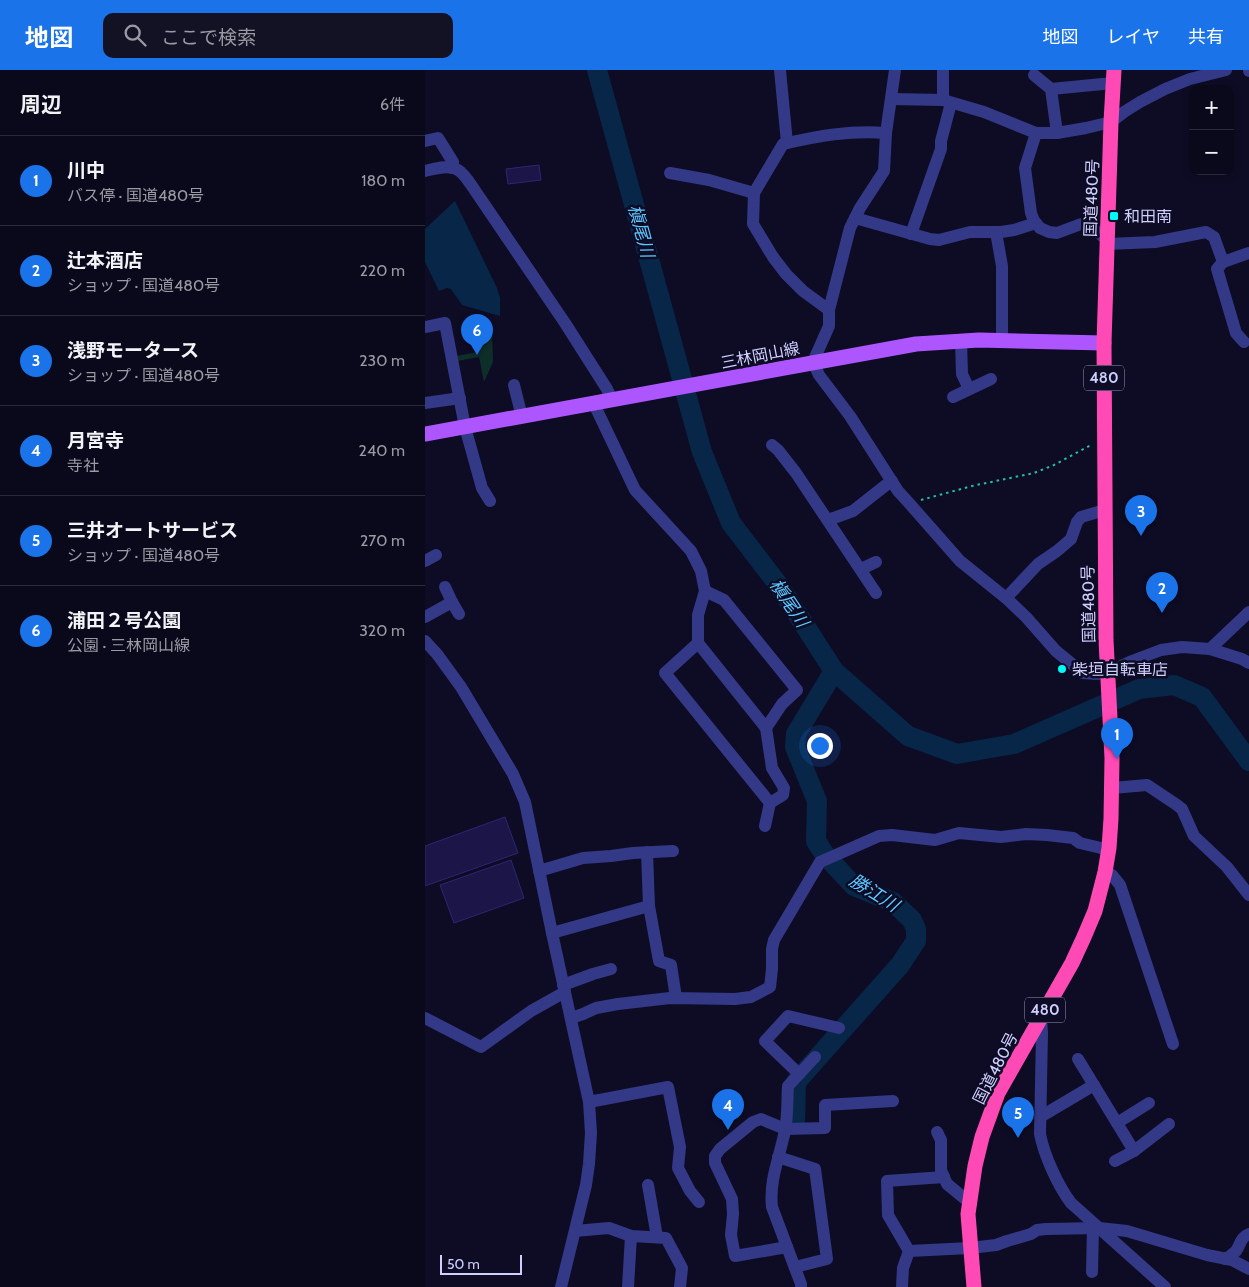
<!DOCTYPE html>
<html lang="ja">
<head>
<meta charset="utf-8">
<style>
	:root { --surface:#0a091b; --page:#131224; --text:#f1f3f6; --muted:#999aa3; --line:#2a2a3a; --accent:#1a73e8 }
	body { margin:0; font-family:Cabin,"Noto Sans JP",sans-serif; background:var(--page); color:var(--text) }
	.controls { position:absolute; right:15px; top:15px; display:grid; overflow:hidden; border-radius:10px; box-shadow:0 2px 8px #0003 }
	.controls button { width:45px; height:45px; display:grid; place-items:center; padding:0; border:0; border-bottom:1px solid var(--line); background:var(--surface); color:var(--text); font:25px sans-serif }
	.scale { position:absolute; left:15px; bottom:12px; width:82px; box-sizing:border-box; padding-left:5px; border:2px solid #cfcfff; border-top:0; font-size:14px; line-height:18px; white-space:nowrap; color:#cfcfff; -webkit-text-stroke:4px #0d0c24; paint-order:stroke }
	.you { position:absolute; left:394px; top:675px; width:18px; height:18px; margin:-12px; border:4px solid #fff; border-radius:50%; background:#1a73e8; box-shadow:0 0 0 8px #1a73e833 }
	.badge { display:grid; place-items:center; width:32px; height:32px; border-radius:50%; background:var(--accent); color:#fff; font-size:16px; font-weight:700 }
	.pin { position:absolute; translate:-50% -41px; filter:drop-shadow(0 1px 2px #0008) }
	.pin::after { content:''; position:absolute; top:26px; width:18px; height:15px; background:inherit; clip-path:polygon(0 0,100% 0,50% 100%) }
	.list { margin:0; padding:0; list-style:none }
	h2 { display:flex; justify-content:space-between; align-items:center; height:65px; margin:0; padding:0 20px; font-size:21px }
	h2 small { font-size:16px; font-weight:400; color:var(--muted) }
	.list li { display:grid; grid-template-columns:32px 1fr auto; gap:15px; align-items:center; box-sizing:border-box; height:90px; padding:0 20px; border-top:1px solid var(--line) }
	.list b { display:block; font-size:19px; white-space:nowrap }
	.list p { margin:0; font-size:16px; white-space:nowrap; color:var(--muted) }
	.list em { font-size:16px; font-style:normal; color:var(--muted) }
	.icon { flex:none; width:28px; height:28px; fill:none; stroke:currentColor; stroke-width:2; stroke-linecap:round; stroke-linejoin:round }
	.map { position:relative; flex:none; width:824px; height:1217px; overflow:hidden }
	header { display:flex; align-items:center; gap:30px; box-sizing:border-box; height:70px; padding:0 25px; background:var(--accent); color:#fff }
	header strong { font-size:24px }
	nav { display:flex; gap:28px; margin-inline-start:auto; font-size:18px }
	.search { width:350px; height:45px; background:var(--page); display:flex; align-items:center; gap:12px; box-sizing:border-box; padding:0 18px; border-radius:10px; color:var(--muted); font-size:19px }
	main { display:flex }
	aside { flex:1; background:var(--surface) }
	.map>svg:first-child { display:block }
	.green { fill:#0e2e2a }
	.water { fill:#072648 }
	.lines { fill:none; stroke-linecap:round; stroke-linejoin:round }
	.river { stroke:#072648; stroke-width:20 }
	.building { fill:#1b1647; stroke:#2d2675 }
	.path { stroke:#24bea4; stroke-width:2; stroke-dasharray:2.5 4; stroke-linecap:butt }
	.minor { stroke:#333987; stroke-width:12 }
	.major { stroke:#ad56ff; stroke-width:15 }
	.highway { stroke:#ff4ab5; stroke-width:15 }
	.poi-dot { fill:#00faf7; stroke:#0d0c24; stroke-width:2 }
	.labels { text-anchor:middle; stroke-width:5; stroke-linejoin:round; paint-order:stroke }
	.shield { fill:#0d0c24; stroke:#9594bd; stroke-width:1 }
	.shield-label { font-size:15px; font-weight:bold; fill:#cfcfff }
	.street-label { font-size:16px; fill:#cfcfff; stroke:#0d0c24 }
	.poi-label { font-size:16px; fill:#cfcfff; stroke:#0d0c24; text-anchor:start }
	.water-label { font-size:18px; font-style:italic; fill:#5dc6ff; stroke:#0d0c24 }
</style>
</head>
<body>
<header>
<strong>地図</strong>
<div class="search"><svg class="icon" aria-label="search" viewBox="0 0 24 24"><circle cx="10" cy="10" r="6"/><path d="M15 15l6 6"/></svg>ここで検索</div>
<nav><a>地図</a><a>レイヤ</a><a>共有</a></nav>
</header>
<main>
<aside>
<h2>周辺<small>6件</small></h2>
<ul class="list">
<li><span class="badge">1</span><div><b>川中</b><p>バス停 · 国道480号</p></div><em>180 m</em></li>
<li><span class="badge">2</span><div><b>辻本酒店</b><p>ショップ · 国道480号</p></div><em>220 m</em></li>
<li><span class="badge">3</span><div><b>浅野モータース</b><p>ショップ · 国道480号</p></div><em>230 m</em></li>
<li><span class="badge">4</span><div><b>月宮寺</b><p>寺社</p></div><em>240 m</em></li>
<li><span class="badge">5</span><div><b>三井オートサービス</b><p>ショップ · 国道480号</p></div><em>270 m</em></li>
<li><span class="badge">6</span><div><b>浦田２号公園</b><p>公園 · 三林岡山線</p></div><em>320 m</em></li>
</ul>
</aside>
<div class="map">
<svg width="824" height="1217" viewBox="0 0 824 1217">
	<rect width="100%" height="100%" fill="#0d0c24"/>
	<polygon class="green" points="49,256 67,262 68,292 59,312 54,287 32,291 31,286 53,282"/>
	<polygon class="water" points="30,131 72,218 75,228 75,246 37,235 26,219 22,218 14,221 0,192 0,159"/>
	<g class="lines">
		<g class="river">
			<polyline points="172,0 277,382 306,453 355,517 409,601 483,666 532,684 589,674 714,619 749,615 777,627 824,691"/>
			<polyline points="370,1053 371,1012 475,895 491,871 491,859 487,850 468,832 429,816 400,785 391,771 392,731 370,677 371,664 409,601"/>
		</g>
	</g>
	<g class="building">
		<polygon points="114,95 116,110 83,114 81,99"/>
		<polygon points="80,747 93,783 0,816 0,776"/>
		<polygon points="86,790 99,828 29,853 15,815"/>
	</g>
	<g class="lines">
		<polyline class="path" points="496,430 547,416 609,403 629,395 666,375"/>
		<g class="minor">
			<polyline points="355,0 362,73"/>
			<polyline points="470,0 461,63 459,101 435,138 425,158 404,240 404,256 388,292 394,305 425,346 473,421 484,433 535,491 581,528 601,547 631,581 658,603 671,604 682,603 707,591 736,580 757,577 785,579 817,589 824,593"/>
			<polyline points="824,0 824,1"/>
			<polyline points="609,5 626,19 632,63"/>
			<polyline points="626,19 688,13"/>
			<polyline points="466,29 518,30 559,42 611,63 632,63 661,58 686,52 699,42 715,32 740,19 765,9 801,0"/>
			<polyline points="518,30 518,0"/>
			<polyline points="611,63 600,98 606,143 609,151 615,158 624,162 632,163 656,154 669,159 682,170"/>
			<polyline points="0,71 13,68 28,92 27,98"/>
			<path d="M0,101C9,99 24,94 33,100C40,104 46,115 51,122L140,253L182,319L187,330"/>
			<polyline points="245,103 284,110 329,123"/>
			<polyline points="430,148 505,169 514,170 545,162 576,162 589,160 611,153"/>
			<polyline points="571,162 577,196 577,270"/>
			<polyline points="486,164 516,79 516,71 526,33"/>
			<polyline points="682,174 730,172 781,162 789,167 798,192"/>
			<path d="M404,240L378,221L361,204L348,187L328,154L329,123L358,74C393,66 425,60 461,63"/>
			<polyline points="0,257 20,253 40,357 57,418 65,431"/>
			<polyline points="536,271 537,304 544,319"/>
			<polyline points="819,272 811,263 792,199 798,192 824,183"/>
			<polyline points="89,315 97,347"/>
			<polyline points="528,327 566,309"/>
			<polyline points="0,333 35,328"/>
			<polyline points="169,334 210,420 266,481 276,501 280,521 273,545 273,573 341,658"/>
			<polyline points="347,375 353,380 371,403 451,523"/>
			<polyline points="403,450 428,441 461,415 467,411"/>
			<polyline points="0,491 11,485"/>
			<polyline points="436,499 451,492"/>
			<polyline points="20,517 27,532"/>
			<polyline points="280,521 299,530 372,620 357,634 341,658 347,698 359,718 358,725 345,733 340,756"/>
			<polyline points="581,528 613,494 632,481 646,469 652,452 656,447 680,440"/>
			<polyline points="0,547 27,532 34,544"/>
			<polyline points="0,571 12,584 36,617 88,704 100,732 127,863 164,1032 166,1063 164,1094 161,1115 136,1217"/>
			<polyline points="273,573 240,603 345,733"/>
			<polyline points="785,579 824,542"/>
			<polyline points="687,718 722,715 752,735 757,739 769,766 802,797 824,825"/>
			<polyline points="222,782 224,836 234,891 246,895 251,928"/>
			<polyline points="114,801 158,788 186,786 208,783 248,781"/>
			<polyline points="680,802 687,805 695,815 748,974"/>
			<polyline points="127,863 224,836"/>
			<polyline points="138,915 168,904 186,899"/>
			<path d="M616,947L617,963L615,1064C619,1085 633,1116 646,1133L740,1217"/>
			<polyline points="0,948 56,977 106,941 140,922"/>
			<polyline points="146,948 158,944 171,938 193,934 245,928 310,929 326,927 345,917 347,899 347,879 349,870 395,792 454,766 467,765 510,770 534,763 576,767 601,764 622,765 648,768 655,773 676,778 684,778"/>
			<polyline points="653,989 709,1081"/>
			<polyline points="374,1004 340,971 363,946 414,958"/>
			<polyline points="164,1032 243,1017 255,1077 253,1098 265,1121 274,1132"/>
			<polyline points="615,1047 669,1015"/>
			<polyline points="692,1053 724,1033"/>
			<polyline points="512,1062 516,1070 516,1100 522,1114 544,1132"/>
			<polyline points="353,1087 390,1099 402,1189 370,1197"/>
			<polyline points="690,1091 709,1081 744,1054"/>
			<polyline points="223,1115 232,1167"/>
			<polyline points="150,1161 184,1158 206,1166 241,1168 257,1198 255,1217"/>
			<polyline points="362,1177 310,1186 306,1165 308,1144 307,1129 290,1093 290,1086 295,1079 328,1052 336,1049 360,1059 400,1058 400,1035 468,1031"/>
			<polyline points="484,1181 545,1178 571,1175 582,1171 606,1164 612,1160 621,1159 674,1158 702,1161 782,1185 807,1190 824,1199"/>
			<path d="M800,1189C804,1187 808,1184 811,1181C816,1174 815,1168 824,1164"/>
			<polyline points="667,1202 668,1158"/>
			<polyline points="203,1217 206,1166"/>
			<path d="M376,1217V1214L347,1137C344,1109 355,1087 360,1060C363,1046 362,1030 363,1016L390,987"/>
			<polyline points="477,1217 478,1198 484,1181 463,1145 462,1111 519,1107"/>
		</g>
		<polyline class="major" points="0,364 491,274 554,270 679,273"/>
		<polyline class="highway" points="549,1217 543,1144 550,1096 557,1067 573,1023 647,893 659,867 670,841 680,802 684,778 686,749 687,688 681,570 679,273 686,52 689,0"/>
	</g>
	<g class="poi-dot">
		<rect x="684" y="141" width="10" height="10" rx="2.5"/>
		<circle cx="637" cy="599" r="5"/>
	</g>
	<g class="labels">
		<g class="shield">
			<rect x="659" y="295.5" width="40" height="25" rx="4"/>
			<rect x="600" y="927.5" width="40" height="25" rx="4"/>
		</g>
		<g class="shield-label">
			<text x="679" y="313">480</text>
			<text x="620" y="945">480</text>
		</g>
		<g class="street-label">
			<text transform="translate(666 128) rotate(-88)" y="6">国道480号</text>
			<text transform="translate(335 285) rotate(-11)" y="6">三林岡山線</text>
			<text transform="translate(663 534) rotate(-91)" y="6">国道480号</text>
			<text transform="translate(570 998) rotate(-63)" y="6">国道480号</text>
		</g>
		<g class="poi-label">
			<text x="699" y="152">和田南</text>
			<text x="647" y="605">柴垣自転車店</text>
		</g>
		<g class="water-label">
			<text transform="translate(216 161) rotate(75)" y="6">槇尾川</text>
			<text transform="translate(364 533) rotate(56)" y="6">槇尾川</text>
			<text transform="translate(449 823) rotate(32)" y="6">勝江川</text>
		</g>
	</g>
</svg>
<div class="controls">
<button>+</button>
<button>−</button>
</div>
<div class="scale">50 m</div>
<div class="you"></div>
<div class="pin badge" style="left:692px;top:689px">1</div>
<div class="pin badge" style="left:737px;top:543px">2</div>
<div class="pin badge" style="left:716px;top:466px">3</div>
<div class="pin badge" style="left:303px;top:1060px">4</div>
<div class="pin badge" style="left:593px;top:1068px">5</div>
<div class="pin badge" style="left:52px;top:285px">6</div>
</div>
</main>
</body>
</html>
